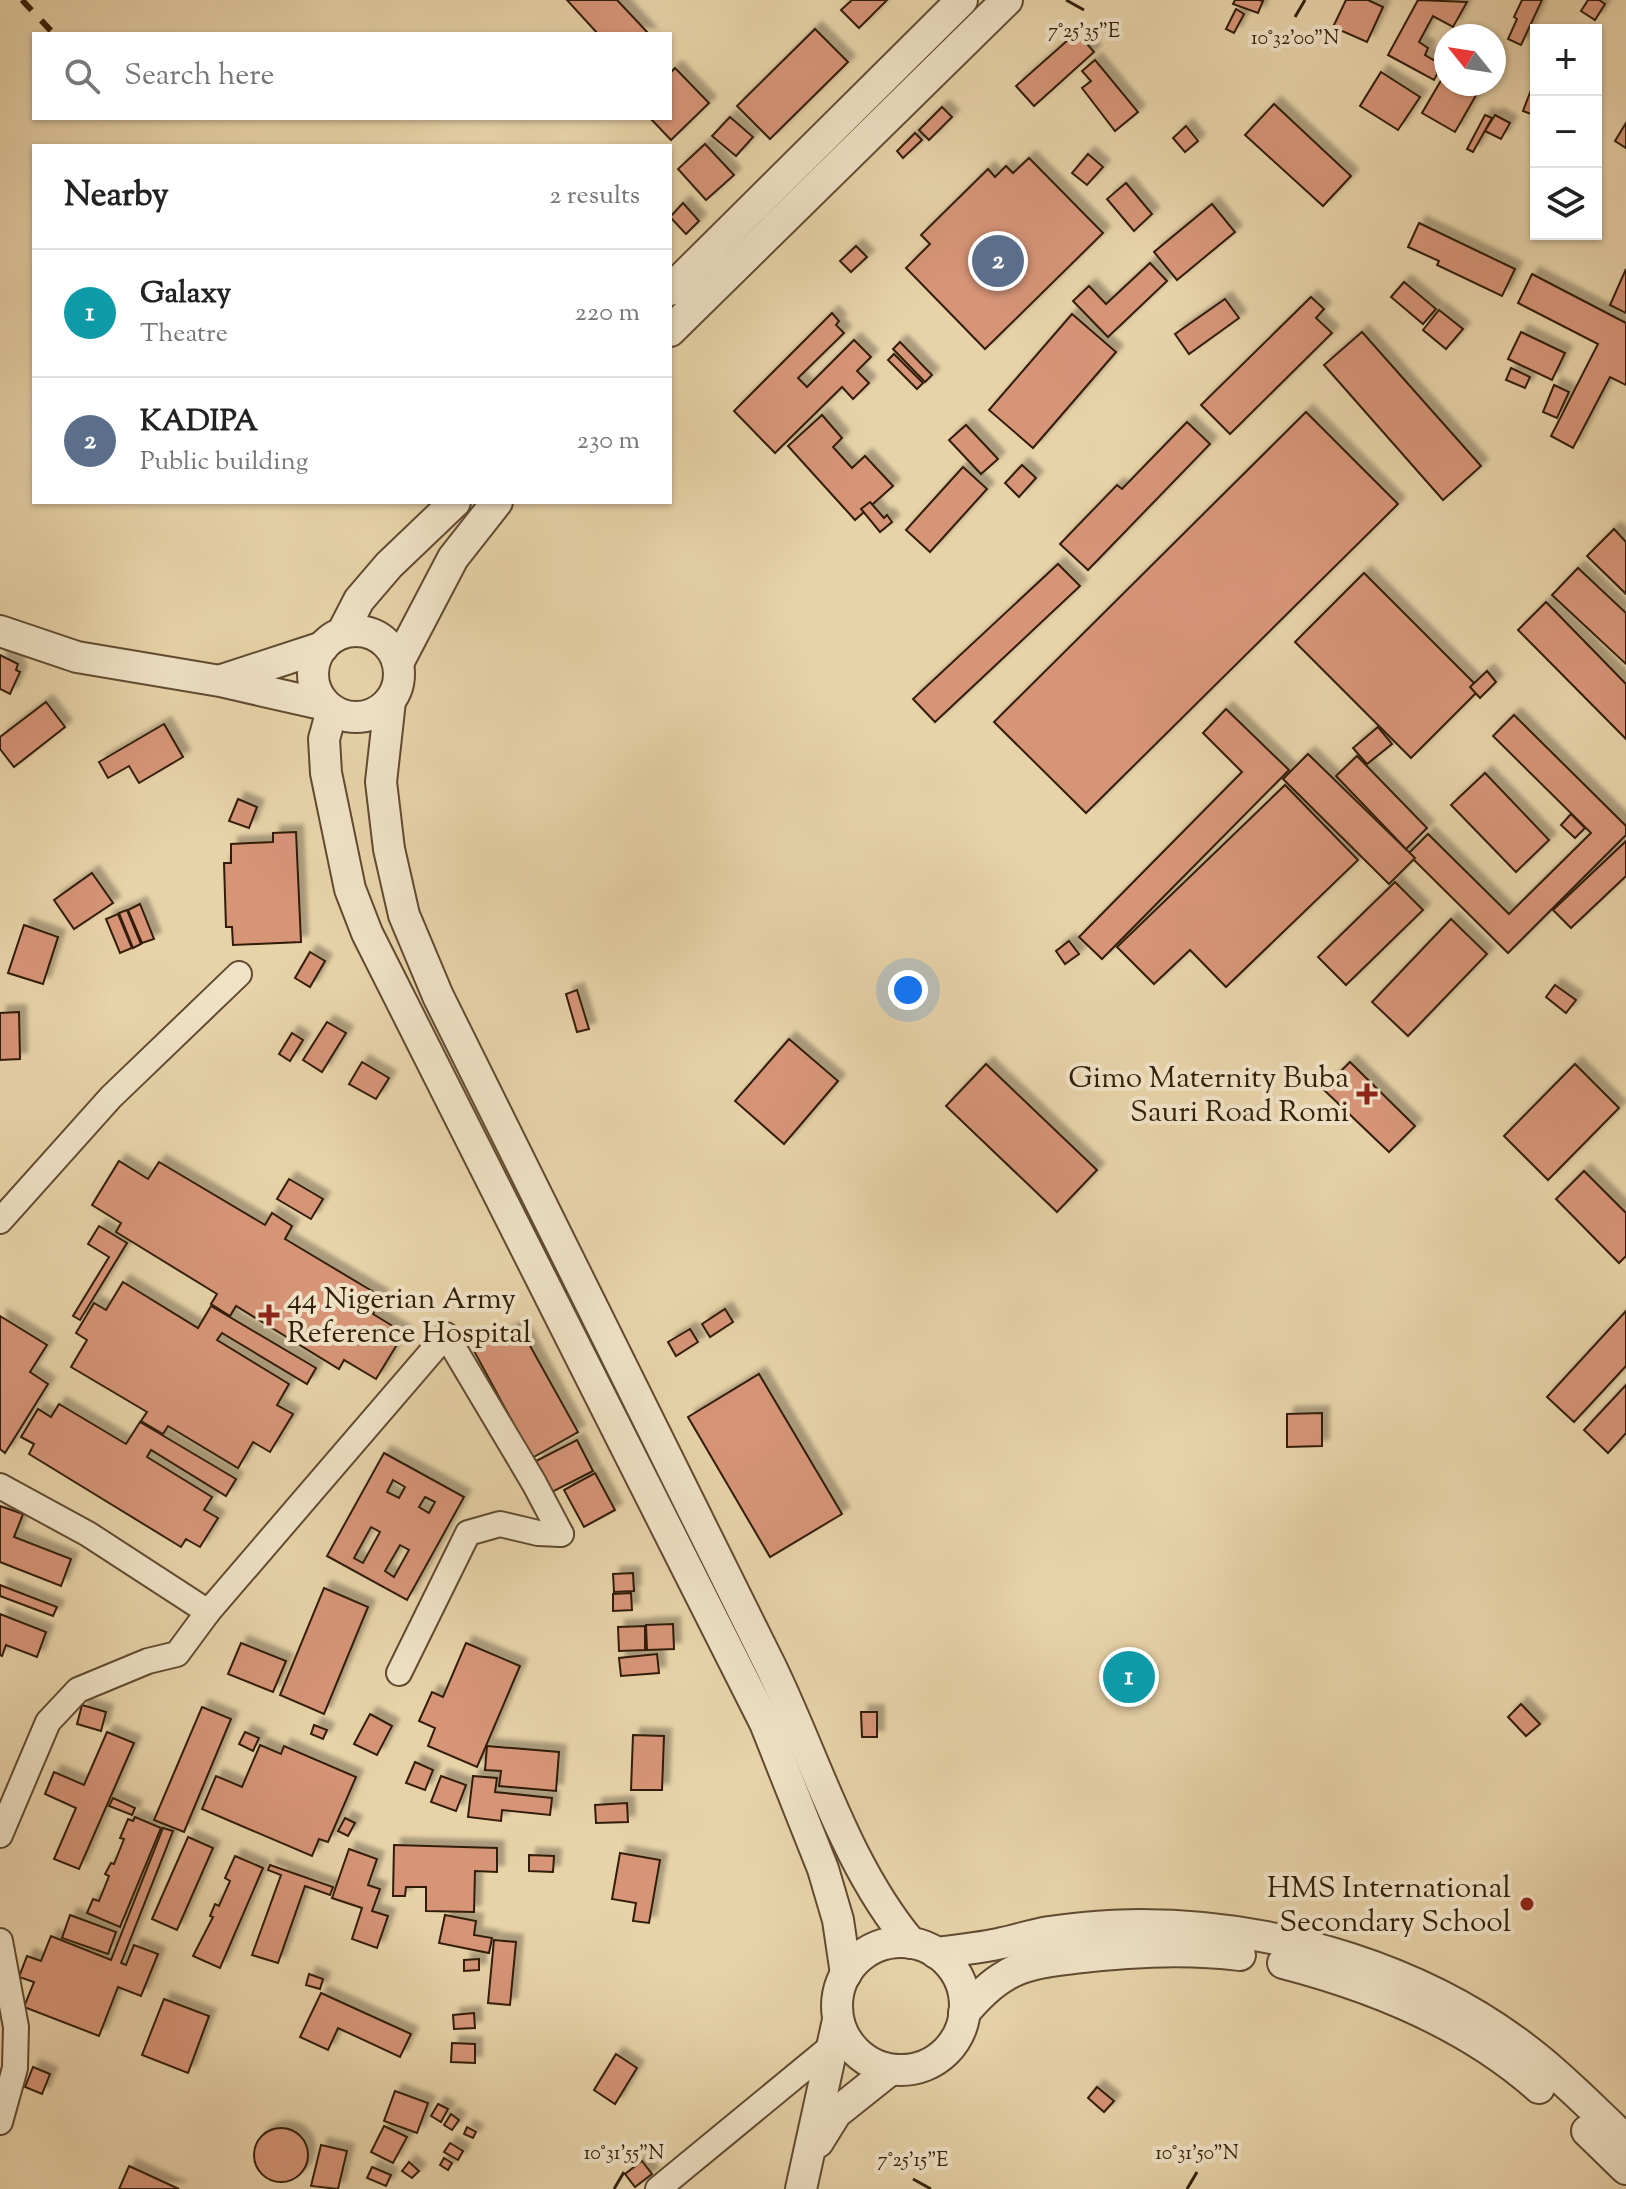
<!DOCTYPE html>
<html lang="en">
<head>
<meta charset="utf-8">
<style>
	:root { --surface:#fff; --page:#f6f6f6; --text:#222; --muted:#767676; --line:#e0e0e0; --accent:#8f2418 }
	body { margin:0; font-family:"Sorts Mill Goudy",serif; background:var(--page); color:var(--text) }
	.controls { position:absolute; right:24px; top:24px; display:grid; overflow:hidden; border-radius:0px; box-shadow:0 2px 6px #0004 }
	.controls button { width:72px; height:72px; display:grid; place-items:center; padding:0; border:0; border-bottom:2px solid var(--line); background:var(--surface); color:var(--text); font:40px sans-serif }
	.compass { position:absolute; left:1434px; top:24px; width:72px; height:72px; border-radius:50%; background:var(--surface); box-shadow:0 2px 6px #0004; rotate:300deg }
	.you { position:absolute; left:908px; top:990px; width:28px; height:28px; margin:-20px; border:6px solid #fff; border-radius:50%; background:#1a73e8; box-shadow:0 0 0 12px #1a73e833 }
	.badge { display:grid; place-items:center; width:52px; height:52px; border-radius:50%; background:var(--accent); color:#fff; font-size:26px; font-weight:700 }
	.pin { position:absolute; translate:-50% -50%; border:4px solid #fff; box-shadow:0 2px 8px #0006 }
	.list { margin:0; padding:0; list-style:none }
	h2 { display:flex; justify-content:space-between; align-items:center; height:104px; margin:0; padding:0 32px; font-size:34px }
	h2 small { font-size:26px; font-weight:400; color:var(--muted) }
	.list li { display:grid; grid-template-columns:52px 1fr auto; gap:24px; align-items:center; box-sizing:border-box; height:128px; padding:0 32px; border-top:2px solid var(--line) }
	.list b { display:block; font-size:30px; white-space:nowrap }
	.list p { margin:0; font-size:26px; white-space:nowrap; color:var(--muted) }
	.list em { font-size:26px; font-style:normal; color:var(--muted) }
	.icon { flex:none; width:44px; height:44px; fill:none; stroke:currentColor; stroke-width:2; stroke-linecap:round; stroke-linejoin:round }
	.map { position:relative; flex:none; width:1626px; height:2189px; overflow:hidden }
	.search { position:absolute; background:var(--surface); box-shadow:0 2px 6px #0004; left:32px; top:32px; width:640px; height:88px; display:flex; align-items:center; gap:20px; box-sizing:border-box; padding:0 28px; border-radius:0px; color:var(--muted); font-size:30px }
	.panel { position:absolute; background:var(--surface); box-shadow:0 2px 6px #0004; left:32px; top:144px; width:640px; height:360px; border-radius:0px }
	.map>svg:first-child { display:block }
	.building { fill:#d79578; stroke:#331e07; stroke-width:2; fill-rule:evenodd; filter:url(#shadow) }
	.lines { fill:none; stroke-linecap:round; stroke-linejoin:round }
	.minor-casing { stroke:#604b30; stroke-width:28 }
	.tertiary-casing { stroke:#604b30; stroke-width:34 }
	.minor { stroke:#f0e2c7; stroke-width:24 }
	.tertiary { stroke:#f0e2c7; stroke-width:30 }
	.rail { stroke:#331e07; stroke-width:6; stroke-dasharray:14 14; stroke-linecap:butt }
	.ticks { fill:none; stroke:#331e07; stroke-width:3 }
	.poi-dot { fill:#8f2418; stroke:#f0e2c7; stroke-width:3 }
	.labels { text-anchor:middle; stroke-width:8; stroke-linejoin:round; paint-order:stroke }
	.poi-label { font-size:30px; fill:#331e07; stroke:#f0e2c7; text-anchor:end }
	.ticks-label { font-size:20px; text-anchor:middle; fill:#331e07; stroke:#f0e2c7; stroke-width:8; stroke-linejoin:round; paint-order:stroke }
</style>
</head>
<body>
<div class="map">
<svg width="1626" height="2189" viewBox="0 0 1626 2189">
	<defs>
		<filter id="shadow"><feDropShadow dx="7" dy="-7" stdDeviation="2" flood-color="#0004"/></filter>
	</defs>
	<rect width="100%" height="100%" fill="#e8d3a9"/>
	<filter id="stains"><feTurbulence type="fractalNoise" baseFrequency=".0025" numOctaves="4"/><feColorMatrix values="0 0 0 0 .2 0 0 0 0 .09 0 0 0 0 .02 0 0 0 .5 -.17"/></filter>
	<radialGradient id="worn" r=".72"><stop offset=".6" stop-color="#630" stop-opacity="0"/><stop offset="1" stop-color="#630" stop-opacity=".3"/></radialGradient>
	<g class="building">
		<polygon points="567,0 617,0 649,34 598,34"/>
		<polygon points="852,0 887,0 859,28 841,10"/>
		<polygon points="1235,0 1259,0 1263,1 1258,13 1233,4"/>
		<polygon points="1346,0 1368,0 1383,7 1367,42 1333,27"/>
		<polygon points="1418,0 1467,2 1453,27 1433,16 1419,42 1428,48 1425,55 1442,65 1434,80 1388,55"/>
		<polygon points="1522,0 1542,0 1521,45 1508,39 1517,19 1514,17"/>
		<polygon points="1588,0 1599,0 1605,4 1595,20 1581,11"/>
		<polygon points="1236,9 1244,14 1234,33 1226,29"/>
		<polygon points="815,29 848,62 770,139 737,106"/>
		<polygon points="1077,32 1094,52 1034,106 1016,86"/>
		<polygon points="1095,60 1138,112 1115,131 1082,88 1091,81 1082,71"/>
		<polygon points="675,68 709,103 671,140 650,118 670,118 670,73"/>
		<polygon points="1381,72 1420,97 1398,130 1360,106"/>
		<polygon points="1446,72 1446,84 1476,84 1475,87 1479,90 1455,132 1422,113"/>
		<polygon points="1536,77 1536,116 1523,111"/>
		<polygon points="1274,104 1351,176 1323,206 1245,135"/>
		<polygon points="942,107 952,117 929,140 919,130"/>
		<polygon points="1485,115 1492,118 1473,152 1467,149"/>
		<polygon points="1495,115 1510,123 1501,139 1485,131"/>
		<polygon points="730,117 753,137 736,156 712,136"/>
		<polygon points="1626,123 1626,148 1615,141"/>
		<polygon points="1186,126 1198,141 1185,152 1173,138"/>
		<polygon points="915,133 922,140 903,158 897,151"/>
		<polygon points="705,144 734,175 706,200 678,169"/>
		<polygon points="1088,154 1103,167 1087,185 1072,173"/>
		<polygon points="1029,158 1103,233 985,349 906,268 930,244 921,235 988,169 995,177 1006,166 1013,173"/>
		<polygon points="1126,183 1152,214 1134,231 1107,199"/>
		<polygon points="683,203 699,221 686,234 670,217"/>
		<polygon points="1212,204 1235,232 1177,280 1154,252"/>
		<polygon points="1419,223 1515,269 1502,296 1437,265 1439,261 1408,247"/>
		<polygon points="856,246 867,257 851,272 840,261"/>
		<polygon points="1150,263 1167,281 1108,337 1073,301 1089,286 1106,304"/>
		<polygon points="1626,269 1626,313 1610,305"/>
		<polygon points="1532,274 1626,323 1626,385 1610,377 1573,448 1551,436 1598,344 1518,303"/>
		<polygon points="1404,282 1436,309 1423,324 1391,297"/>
		<polygon points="1311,297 1324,309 1316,318 1332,333 1230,434 1201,405"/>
		<polygon points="1225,299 1239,318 1189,354 1175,334"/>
		<polygon points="1439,310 1463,329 1446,349 1423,330"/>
		<polygon points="832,313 839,321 836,325 844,333 798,378 807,387 854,340 871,357 857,371 869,383 853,399 842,387 775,453 734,411"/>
		<polygon points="1072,314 1116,352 1033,448 989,410"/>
		<polygon points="1362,332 1481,466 1443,500 1324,365"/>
		<polygon points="1521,332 1565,353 1552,380 1508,359"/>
		<polygon points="900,342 932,375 925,382 893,349"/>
		<polygon points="894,354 923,383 917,389 888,360"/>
		<polygon points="1511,368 1530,377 1525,388 1506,380"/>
		<polygon points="1554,385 1569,392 1557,418 1543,412"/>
		<polygon points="1306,412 1398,504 1086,813 994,722"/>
		<polygon points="822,415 842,438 833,447 852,468 865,456 893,486 855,520 788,446"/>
		<polygon points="1187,422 1210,444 1088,570 1060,544 1117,485 1122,489"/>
		<polygon points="966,425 998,459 981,474 949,440"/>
		<polygon points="1022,465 1036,478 1019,497 1005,483"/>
		<polygon points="963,467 987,489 930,552 906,530"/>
		<polygon points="870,502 884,518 887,515 892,522 880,532 861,509"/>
		<polygon points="1614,529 1626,542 1626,594 1587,556"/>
		<polygon points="1058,564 1080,586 935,722 913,699"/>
		<polygon points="1578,568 1626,613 1626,664 1552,595"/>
		<polygon points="1364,573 1480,689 1411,758 1295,642"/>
		<polygon points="1546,602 1626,684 1626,739 1518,630"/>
		<polygon points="0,655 18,664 16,670 20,672 10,694 0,689"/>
		<polygon points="1487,671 1496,682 1480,698 1470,687"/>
		<polygon points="46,702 65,727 14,767 0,749 0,737"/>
		<polygon points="1226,709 1289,770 1102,959 1079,937 1242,772 1203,733"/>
		<polygon points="1514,715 1626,826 1626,835 1508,953 1408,854 1428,834 1509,914 1591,833 1493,736"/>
		<polygon points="164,724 183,757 139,783 129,766 108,778 99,762"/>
		<polygon points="1378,727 1392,744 1367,764 1353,748"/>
		<polygon points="1308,754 1415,858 1389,884 1283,779"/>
		<polygon points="1357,756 1427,828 1406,849 1336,776"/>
		<polygon points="1485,773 1549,840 1516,872 1451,805"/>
		<polygon points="1285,785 1358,860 1226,987 1190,950 1154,984 1117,947"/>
		<polygon points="238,799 257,807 249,828 229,821"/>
		<polygon points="1571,814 1585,828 1575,838 1561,825"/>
		<polygon points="296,832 301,942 233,945 232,927 226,927 224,863 231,863 231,844 273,842 273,833"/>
		<polygon points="1626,841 1626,876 1571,928 1553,910"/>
		<polygon points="92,873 113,903 74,929 54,900"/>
		<polygon points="1395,882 1423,910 1346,985 1318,957"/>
		<polygon points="140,904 154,939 142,943 128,910"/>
		<polygon points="127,910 141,944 133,948 119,913"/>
		<polygon points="118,914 132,948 120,953 106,919"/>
		<polygon points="1451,919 1487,954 1408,1036 1372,1002"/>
		<polygon points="24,925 58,937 43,984 8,973"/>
		<polygon points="1069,941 1079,954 1065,964 1056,951"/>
		<polygon points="310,952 325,961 310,987 295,978"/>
		<polygon points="1555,985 1576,1000 1566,1013 1546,997"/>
		<polygon points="577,990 589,1029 577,1032 566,994"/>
		<polygon points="19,1012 20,1059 0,1060 0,1013"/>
		<polygon points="327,1022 346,1033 322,1072 303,1060"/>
		<polygon points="292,1033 303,1040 290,1061 279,1054"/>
		<polygon points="789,1039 838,1081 784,1144 735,1101"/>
		<polygon points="362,1062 389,1078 376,1099 349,1084"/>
		<polygon points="1350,1062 1415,1126 1389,1152 1323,1089"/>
		<polygon points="986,1064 1097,1170 1057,1212 946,1106"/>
		<polygon points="1575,1064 1619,1108 1548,1180 1504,1136"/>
		<polygon points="119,1161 148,1179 159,1162 265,1225 272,1213 292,1226 285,1239 382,1297 373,1314 404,1333 376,1379 344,1360 339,1369 236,1306 230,1316 211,1304 217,1294 116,1232 121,1223 92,1205"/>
		<polygon points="1584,1171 1626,1213 1626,1256 1619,1263 1556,1199"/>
		<polygon points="289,1179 323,1199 311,1219 277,1199"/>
		<polygon points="99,1226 127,1243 80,1320 73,1316 109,1257 88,1244"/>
		<polygon points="123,1282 198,1328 211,1306 316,1368 307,1384 222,1333 217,1340 289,1384 277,1405 293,1414 270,1452 253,1442 238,1468 168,1426 163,1434 141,1421 147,1412 71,1367 87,1340 76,1333 94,1303 106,1310"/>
		<polygon points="725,1309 733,1322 710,1337 702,1324"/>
		<polygon points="1626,1311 1626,1366 1574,1422 1547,1397"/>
		<polygon points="0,1316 47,1345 30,1372 48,1384 5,1453 0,1449"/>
		<polygon points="519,1326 578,1432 532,1458 474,1351"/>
		<polygon points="690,1329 698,1342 676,1356 668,1342"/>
		<polygon points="759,1374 842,1514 770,1557 688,1417"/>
		<polygon points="1626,1385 1626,1433 1608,1453 1584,1430"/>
		<polygon points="59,1404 126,1444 140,1422 236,1479 226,1496 151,1450 147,1457 212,1497 204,1510 218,1518 200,1547 186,1539 181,1547 29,1454 34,1444 21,1437 38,1409 51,1417"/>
		<polygon points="1322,1413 1322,1446 1287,1447 1287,1414"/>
		<polygon points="577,1440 593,1471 552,1492 536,1461"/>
		<path d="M384,1453L464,1497L407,1600L327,1556ZM393,1480L405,1487L399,1498L387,1492ZM425,1497L435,1502L429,1513L419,1507ZM371,1527L380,1532L363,1563L354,1558ZM400,1545L409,1550L394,1577L385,1571Z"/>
		<polygon points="595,1473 615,1510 584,1527 564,1490"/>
		<polygon points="0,1506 23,1514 14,1537 71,1559 61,1586 0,1562"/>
		<polygon points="633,1573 634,1591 614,1592 613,1574"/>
		<polygon points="0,1585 57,1607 53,1616 0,1596"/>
		<polygon points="324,1588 368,1607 324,1714 280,1695"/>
		<polygon points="631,1593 632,1610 613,1611 613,1594"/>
		<polygon points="0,1614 46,1632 37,1657 6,1645 2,1656 0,1655"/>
		<polygon points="673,1624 674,1649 647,1650 646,1625"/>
		<polygon points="645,1626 645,1650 619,1651 618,1627"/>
		<polygon points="241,1643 286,1661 273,1692 228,1674"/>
		<polygon points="466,1643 520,1666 477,1767 428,1746 435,1728 419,1721 432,1692 443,1697"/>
		<polygon points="657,1654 659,1673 621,1676 619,1658"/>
		<polygon points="1521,1704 1540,1724 1526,1736 1508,1717"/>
		<polygon points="82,1705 106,1712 101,1731 77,1724"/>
		<polygon points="202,1707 231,1719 184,1832 154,1820"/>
		<polygon points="861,1712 877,1712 877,1737 862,1737"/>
		<polygon points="370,1714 392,1726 377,1755 354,1744"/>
		<polygon points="314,1725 327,1730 323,1739 311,1734"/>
		<polygon points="107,1732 134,1743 79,1869 54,1859 76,1808 45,1794 54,1772 84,1785"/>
		<polygon points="245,1732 259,1738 253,1751 239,1744"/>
		<polygon points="633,1735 664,1736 662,1790 631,1790"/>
		<polygon points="260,1745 281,1754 284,1746 356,1777 328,1842 319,1839 312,1856 202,1809 216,1776 242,1787"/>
		<polygon points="487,1746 559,1752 556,1791 499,1786 501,1771 485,1770"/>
		<polygon points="415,1762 433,1770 425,1790 406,1783"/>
		<polygon points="441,1776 466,1785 456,1811 431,1802"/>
		<polygon points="473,1776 497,1778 495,1792 552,1798 550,1815 502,1810 501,1821 468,1817"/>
		<polygon points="113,1798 135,1808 132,1815 109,1806"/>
		<polygon points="627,1803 628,1822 596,1823 595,1805"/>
		<polygon points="135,1817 161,1828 120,1927 87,1913 93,1899 99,1901 109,1876 105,1874 111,1863 114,1864 124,1839 120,1838 128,1819 133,1821"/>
		<polygon points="345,1818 355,1823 348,1836 338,1831"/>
		<polygon points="163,1828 173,1831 121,1963 126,1965 134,1945 158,1954 141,1996 118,1987 99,2036 24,2007 34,1982 19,1977 27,1956 41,1961 51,1936 111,1960"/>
		<polygon points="188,1837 213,1848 177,1930 152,1919"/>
		<polygon points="394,1845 497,1848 497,1872 475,1871 474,1912 426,1911 426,1887 406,1887 405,1896 393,1896"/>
		<polygon points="349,1849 377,1859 368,1885 380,1889 372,1911 388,1916 377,1948 352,1939 362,1908 332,1898"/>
		<polygon points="620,1853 660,1860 649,1923 633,1921 636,1903 612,1899"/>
		<polygon points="529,1855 554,1856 553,1872 529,1871"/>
		<polygon points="235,1856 263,1868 220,1968 193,1956 213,1917 210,1916 215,1904 219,1906 230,1881 225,1878"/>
		<polygon points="270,1865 333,1887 330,1895 305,1886 278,1963 252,1955 281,1875 268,1870"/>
		<polygon points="70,1915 116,1932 108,1954 62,1938"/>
		<polygon points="445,1915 476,1921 474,1935 492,1938 489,1953 439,1943"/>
		<polygon points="494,1940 516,1942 510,2005 488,2003"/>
		<polygon points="479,1959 479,1970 464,1971 464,1960"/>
		<polygon points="309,1974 323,1979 320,1989 306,1985"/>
		<polygon points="321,1993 411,2034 400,2057 338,2028 328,2050 300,2037"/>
		<polygon points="164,1999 209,2016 188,2073 142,2055"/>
		<polygon points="474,2013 475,2028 454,2029 453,2015"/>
		<polygon points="452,2043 475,2044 475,2063 451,2062"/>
		<polygon points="616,2054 637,2068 615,2104 594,2090"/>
		<polygon points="33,2067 50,2074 42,2094 25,2087"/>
		<polygon points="1097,2087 1114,2101 1104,2112 1088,2098"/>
		<polygon points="395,2091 428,2103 417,2133 384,2121"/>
		<polygon points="438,2104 448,2109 441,2122 431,2116"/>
		<polygon points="451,2114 459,2120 452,2130 444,2125"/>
		<polygon points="384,2126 407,2137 393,2163 371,2152"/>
		<polygon points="467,2127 476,2132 473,2138 464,2134"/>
		<circle cx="281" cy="2155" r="27"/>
		<polygon points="450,2143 463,2151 458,2160 444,2152"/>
		<polygon points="321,2145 347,2151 338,2189 311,2186"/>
		<polygon points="444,2158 452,2163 448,2170 440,2165"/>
		<polygon points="642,2161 652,2174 635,2187 625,2174"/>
		<polygon points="409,2162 419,2171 412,2178 402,2171"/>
		<polygon points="129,2166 179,2189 119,2189"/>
		<polygon points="372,2167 391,2175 386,2186 367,2178"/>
	</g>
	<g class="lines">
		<g class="minor-casing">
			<g id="minor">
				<polyline points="0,1221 111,1097 239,974"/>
				<polyline points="0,1486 88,1534 208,1612"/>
				<polyline points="399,1673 468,1533 500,1524 538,1533 561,1534"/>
				<polyline points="0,1835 48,1722 78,1690 148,1661 177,1654 208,1612 446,1335 534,1483 561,1534"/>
				<polyline points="0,1941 16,2027 15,2068 0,2122"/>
				<polyline points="658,2189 833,2045"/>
			</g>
		</g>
		<g class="tertiary-casing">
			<g id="tertiary">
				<polyline points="670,290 962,0"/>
				<polyline points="670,331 1007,0"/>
				<polyline points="0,631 77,657 220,681 325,705"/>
				<circle cx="356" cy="674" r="43"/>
				<polyline points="342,633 359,600 389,565 455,502"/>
				<polyline points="398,663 453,558 497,502"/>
				<polyline points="222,680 323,647"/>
				<path d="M390,701L381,782L389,849L404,915L438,996C548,1219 659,1441 769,1663C815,1756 844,1863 911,1943"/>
				<polyline points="332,710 324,739 326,773 350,889 367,933 765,1723 823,1869 838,1920 846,1974"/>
				<circle cx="901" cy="2006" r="64"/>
				<path d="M936,1953C958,1950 981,1948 1002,1943C1018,1940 1034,1934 1049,1932C1079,1928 1111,1925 1140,1925C1278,1925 1429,1970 1537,2058C1568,2083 1597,2113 1626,2140"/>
				<path d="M1283,1963C1376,1987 1467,2024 1539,2088"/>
				<path d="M964,2013C976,1999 989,1985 1005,1976C1025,1963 1052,1961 1075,1958C1131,1951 1184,1948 1240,1955"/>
				<polyline points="1587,2131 1626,2169"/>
				<polyline points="818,2142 836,2113 890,2070"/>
				<polyline points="801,2189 838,2020"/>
			</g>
		</g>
		<use href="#minor" class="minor"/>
		<use href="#tertiary" class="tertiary"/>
		<polyline class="rail" points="22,0 54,34"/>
	</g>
	<path class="ticks" d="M1066,0L1084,10M1295,17L1305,0M913,2179L931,2189M614,2189L624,2172M1187,2189L1197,2172"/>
	<g class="poi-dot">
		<path d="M1363 1082h8v8h8v8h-8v8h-8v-8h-8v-8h8z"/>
		<path d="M265 1303h8v8h8v8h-8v8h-8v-8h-8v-8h8z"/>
		<circle cx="1527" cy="1904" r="8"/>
	</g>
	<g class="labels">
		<g class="poi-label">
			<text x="1349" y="1087">Gimo Maternity Buba<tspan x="1349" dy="34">Sauri Road Romi</tspan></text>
			<text x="287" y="1308" text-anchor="start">44 Nigerian Army<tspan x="287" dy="34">Reference Hospital</tspan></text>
			<text x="1511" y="1897">HMS International<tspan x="1511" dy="34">Secondary School</tspan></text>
		</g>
	</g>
	<g class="ticks-label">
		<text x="1084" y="37">7°25'35"E</text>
		<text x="1295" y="44">10°32'00"N</text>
		<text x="624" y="2159">10°31'55"N</text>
		<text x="1197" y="2159">10°31'50"N</text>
		<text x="913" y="2166">7°25'15"E</text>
	</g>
	<rect width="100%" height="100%" filter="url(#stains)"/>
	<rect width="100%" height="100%" fill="url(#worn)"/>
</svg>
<div class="controls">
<button>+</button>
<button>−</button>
<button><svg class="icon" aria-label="layers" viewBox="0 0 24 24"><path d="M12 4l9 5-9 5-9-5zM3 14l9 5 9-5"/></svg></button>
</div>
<svg class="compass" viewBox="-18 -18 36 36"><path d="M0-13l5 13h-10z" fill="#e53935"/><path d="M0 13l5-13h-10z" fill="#767676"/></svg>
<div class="you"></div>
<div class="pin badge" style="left:1129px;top:1677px;background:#0f9aa8">1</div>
<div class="pin badge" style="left:998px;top:261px;background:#5c6f8a">2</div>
<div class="search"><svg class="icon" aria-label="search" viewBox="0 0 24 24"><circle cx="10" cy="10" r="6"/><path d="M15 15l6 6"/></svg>Search here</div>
<section class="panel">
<h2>Nearby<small>2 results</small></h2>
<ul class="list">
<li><span class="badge" style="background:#0f9aa8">1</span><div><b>Galaxy</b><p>Theatre</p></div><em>220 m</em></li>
<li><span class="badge" style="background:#5c6f8a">2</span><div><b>KADIPA</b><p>Public building</p></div><em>230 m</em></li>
</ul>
</section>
</div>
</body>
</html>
